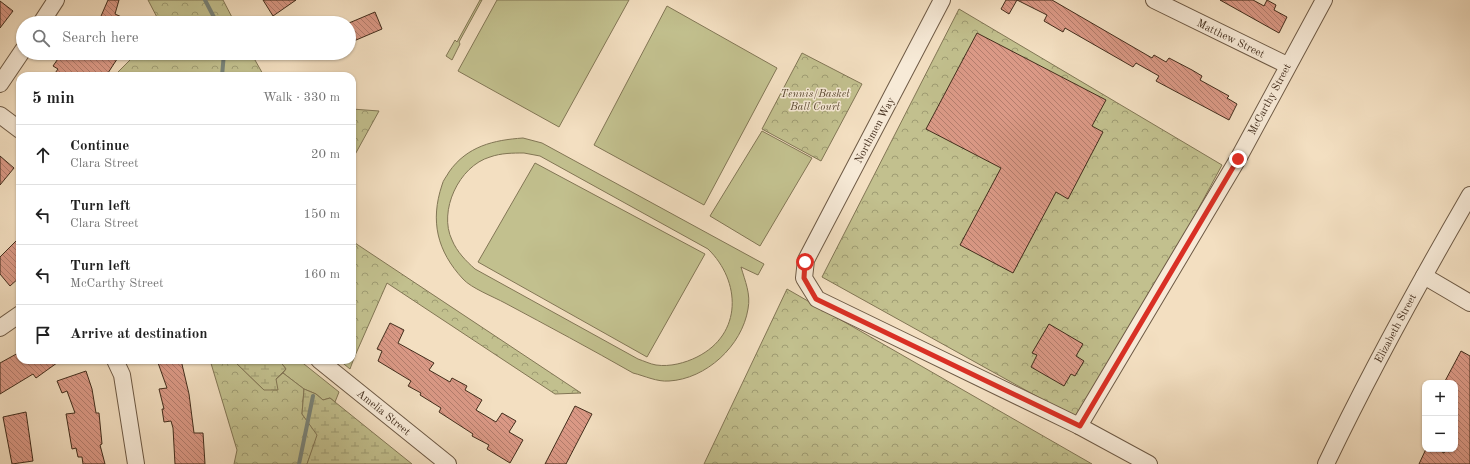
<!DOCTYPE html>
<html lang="en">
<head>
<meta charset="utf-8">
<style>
	:root { --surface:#fff; --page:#f2f2f2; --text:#222; --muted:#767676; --line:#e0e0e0 }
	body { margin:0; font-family:"Old Standard TT",serif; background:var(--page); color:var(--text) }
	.controls { position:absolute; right:12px; bottom:12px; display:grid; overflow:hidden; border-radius:8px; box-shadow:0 1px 3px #0004 }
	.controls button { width:36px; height:36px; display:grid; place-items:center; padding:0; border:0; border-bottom:1px solid var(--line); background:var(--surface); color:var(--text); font:20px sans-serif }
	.stop { position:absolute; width:12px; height:12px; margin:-9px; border:3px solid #d93025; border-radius:50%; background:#fff }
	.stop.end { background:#d93025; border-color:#fff; box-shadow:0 1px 4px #0008 }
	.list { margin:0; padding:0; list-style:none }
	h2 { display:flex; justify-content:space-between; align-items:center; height:52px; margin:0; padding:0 16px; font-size:17px }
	h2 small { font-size:13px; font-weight:400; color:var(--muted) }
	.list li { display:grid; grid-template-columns:26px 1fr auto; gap:12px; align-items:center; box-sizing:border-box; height:60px; padding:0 16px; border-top:1px solid var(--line) }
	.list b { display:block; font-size:15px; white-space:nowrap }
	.list p { margin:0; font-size:13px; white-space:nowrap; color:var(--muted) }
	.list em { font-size:13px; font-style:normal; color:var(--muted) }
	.icon { flex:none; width:22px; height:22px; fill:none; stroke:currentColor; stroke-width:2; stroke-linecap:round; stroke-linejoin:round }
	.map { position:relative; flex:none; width:1470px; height:464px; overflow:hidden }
	.search { position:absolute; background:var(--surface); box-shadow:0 1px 3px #0004; left:16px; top:16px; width:340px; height:44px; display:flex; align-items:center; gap:10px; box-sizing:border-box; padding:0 14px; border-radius:22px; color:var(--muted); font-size:15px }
	.panel { position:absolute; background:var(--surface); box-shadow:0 1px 3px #0004; left:16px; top:72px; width:340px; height:292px; border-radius:12px }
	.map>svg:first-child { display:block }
	.grass { fill:#c2c08e; stroke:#827655; fill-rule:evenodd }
	.forest { fill:url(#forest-crowns); stroke:#827655 }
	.wetland { fill:url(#wetland-marsh); stroke:#827655 }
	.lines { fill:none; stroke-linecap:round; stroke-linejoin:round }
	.stream { stroke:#788379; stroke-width:4 }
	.building { fill:url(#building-back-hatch); stroke:#422d1c }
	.minor-casing { stroke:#6e5a45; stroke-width:18 }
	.minor { stroke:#f7ead7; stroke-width:16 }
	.route { stroke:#d93025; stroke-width:5 }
	.labels { text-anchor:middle; stroke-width:3; stroke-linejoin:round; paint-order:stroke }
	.street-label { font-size:11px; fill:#422d1c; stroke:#f7ead7 }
	.park-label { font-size:11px; font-style:italic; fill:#5c4a33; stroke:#f7ead7 }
</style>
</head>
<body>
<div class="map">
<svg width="1470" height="464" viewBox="0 0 1470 464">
	<defs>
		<pattern id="forest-crowns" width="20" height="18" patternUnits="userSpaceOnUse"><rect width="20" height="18" fill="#c2c08e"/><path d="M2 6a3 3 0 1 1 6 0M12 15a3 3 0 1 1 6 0" fill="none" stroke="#9f9c73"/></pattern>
		<pattern id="wetland-marsh" width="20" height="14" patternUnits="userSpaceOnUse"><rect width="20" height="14" fill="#c2c08e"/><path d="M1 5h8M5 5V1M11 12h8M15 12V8" fill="none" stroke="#9f9c73"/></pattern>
		<pattern id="building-back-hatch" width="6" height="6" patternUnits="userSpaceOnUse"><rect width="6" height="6" fill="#db9986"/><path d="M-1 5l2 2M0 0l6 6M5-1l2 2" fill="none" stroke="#b37d6d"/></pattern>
	</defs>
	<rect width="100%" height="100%" fill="#f3dfc1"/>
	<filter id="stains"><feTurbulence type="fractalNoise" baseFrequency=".005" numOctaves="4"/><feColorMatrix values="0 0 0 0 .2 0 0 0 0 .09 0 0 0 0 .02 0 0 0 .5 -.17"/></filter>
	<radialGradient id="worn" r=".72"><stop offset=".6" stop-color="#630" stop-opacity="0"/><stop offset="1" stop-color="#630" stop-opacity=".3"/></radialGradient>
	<g class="grass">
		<polygon points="480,0 482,0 459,42 460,44 452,60 446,56 455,40 457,42"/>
		<polygon points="497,0 629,0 559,127 458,71"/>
		<polygon points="667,6 777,68 704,205 594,145"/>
		<polygon points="762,131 812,158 760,246 710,216"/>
		<path d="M523,138L542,143L764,264L758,275L741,267C745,281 751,294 748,309C742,346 706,379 669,381C657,382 645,376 633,373C591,349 548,326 505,303C494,297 471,288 463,279C437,251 430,221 442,185C443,180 447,176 449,172C467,146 494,140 523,138ZM524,153L540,156L708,249C741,281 743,334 697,357C685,363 670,367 656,365C650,364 644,361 638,359L475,269C466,261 457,252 452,240C438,211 459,166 490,157C501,153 513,153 524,153Z"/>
		<polygon points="535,163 705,254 647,357 478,262"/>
		<polygon points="352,357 354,358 350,369 339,360 352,360"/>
		<polygon points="279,360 299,360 339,392 335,402 330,398 323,400 316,394 304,389 283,373 286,369"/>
	</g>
	<g class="forest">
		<polygon points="148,0 223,0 235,23 160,23"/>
		<polygon points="959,9 1222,165 1083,422 822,277"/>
		<polygon points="137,53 251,53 264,76 114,76"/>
		<polygon points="802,53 862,84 821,161 762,129"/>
		<polygon points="352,109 379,111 352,160"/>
		<polygon points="352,241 581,393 555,394 387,283 354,358 352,357"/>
		<polygon points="787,289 1092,464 704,464"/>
		<polygon points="210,360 233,360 264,390 283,373 304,389 302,414 318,435 307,464 234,464 237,450"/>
	</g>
	<g class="wetland">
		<polygon points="233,360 279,360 286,369 276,379 278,390 264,390"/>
		<polygon points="304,389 316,394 323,400 330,398 412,464 307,464 317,435 302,414"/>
	</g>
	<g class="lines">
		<g class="stream">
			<polyline points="205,0 217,23"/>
			<polyline points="222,76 224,53"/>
			<polyline points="299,464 313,396"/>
		</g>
	</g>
	<g class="building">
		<polygon points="108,0 119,0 115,14 135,23 98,23"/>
		<polygon points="263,0 296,0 273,16"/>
		<polygon points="1006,0 1052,0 1152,58 1154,55 1166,62 1169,58 1192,70 1202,76 1200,80 1229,96 1227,98 1237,104 1229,120 1156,81 1159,76 1136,63 1133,67 1065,28 1063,32 1044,21 1047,15 1017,0 1009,14 1001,9"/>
		<polygon points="1220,0 1253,0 1264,6 1267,0 1276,5 1274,10 1287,17 1279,33"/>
		<polygon points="0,1 13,11 0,28"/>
		<polygon points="375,12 382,29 349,43 349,23"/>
		<polygon points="977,33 1106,100 1092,126 1103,132 1068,199 1056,192 1013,273 960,245 1001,168 926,129"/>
		<polygon points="62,53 69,58 73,53 121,53 106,76 53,76 58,69 53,66"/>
		<polygon points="0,156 14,168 0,185"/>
		<polygon points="20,237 20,277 10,286 0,274 0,257"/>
		<polygon points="390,323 404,330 398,343 434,363 429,370 450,382 452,378 467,386 465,390 482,400 476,410 496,422 502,413 516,421 509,432 523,440 510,463 487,449 489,445 472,436 473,434 439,412 441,408 420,395 421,393 408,386 411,381 378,361 382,351 377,349"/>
		<polygon points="1049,324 1083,344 1076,356 1084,361 1075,376 1071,374 1064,386 1031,367 1037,355 1032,353"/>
		<polygon points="1461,351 1470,356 1470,464 1419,464 1426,449 1437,449 1444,453 1446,449 1455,449 1455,383 1444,383"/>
		<polygon points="20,352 20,360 61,360 36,378 33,374 0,394 0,363"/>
		<polygon points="157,360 181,360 189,394 194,433 203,433 205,464 175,464 173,428 171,421 164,422 162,409 164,409 159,389 167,388"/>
		<polygon points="86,371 92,389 96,413 99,413 102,444 100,445 105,464 83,464 82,457 78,457 76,448 72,449 66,414 75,413 67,391 62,393 57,381"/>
		<polygon points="575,406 592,414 566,464 545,464"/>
		<polygon points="26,412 33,461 12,464 3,417"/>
	</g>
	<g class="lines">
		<g class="minor-casing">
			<g id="minor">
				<polyline points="942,0 806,260 804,278 817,299 1079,426 1149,464"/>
				<polyline points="1154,0 1287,65"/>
				<polyline points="41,23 56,0"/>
				<polyline points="0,84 23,50"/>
				<polyline points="0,115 20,130"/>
				<polyline points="1424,276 1470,303"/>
				<polyline points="0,328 20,314"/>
				<polyline points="115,360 122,375 136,464"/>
				<polyline points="319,360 448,464"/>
				<polyline points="1079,426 1238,159 1324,0"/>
				<path d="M1326,464C1370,372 1419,283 1470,195"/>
			</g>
		</g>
		<use href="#minor" class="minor"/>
	</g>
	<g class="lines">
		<polyline class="route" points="805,262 804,278 816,299 1080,426 1238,159"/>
	</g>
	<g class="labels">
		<g class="street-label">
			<text transform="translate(1231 38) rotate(26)" y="4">Matthew Street</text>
			<text transform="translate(1269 99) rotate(-62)" y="4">McCarthy Street</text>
			<text transform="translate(874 130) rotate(-62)" y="4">Northmen Way</text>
			<text transform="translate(1395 328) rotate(-62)" y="4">Elizabeth Street</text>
			<text transform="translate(384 412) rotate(39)" y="4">Amelia Street</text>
		</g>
		<g class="park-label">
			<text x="815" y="97">Tennis/Basket<tspan x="815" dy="13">Ball Court</tspan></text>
		</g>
	</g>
	<rect width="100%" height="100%" filter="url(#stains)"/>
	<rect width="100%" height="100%" fill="url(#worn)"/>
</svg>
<div class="controls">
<button>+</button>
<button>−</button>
</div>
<div class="stop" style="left:805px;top:262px"></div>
<div class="stop end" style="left:1238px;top:159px"></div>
<div class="search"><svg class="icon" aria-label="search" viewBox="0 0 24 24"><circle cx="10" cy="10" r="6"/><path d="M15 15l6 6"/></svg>Search here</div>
<section class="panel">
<h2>5 min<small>Walk · 330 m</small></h2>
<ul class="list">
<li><svg class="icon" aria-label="ahead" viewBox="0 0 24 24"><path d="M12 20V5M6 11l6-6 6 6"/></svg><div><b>Continue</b><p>Clara Street</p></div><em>20 m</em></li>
<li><svg class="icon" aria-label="left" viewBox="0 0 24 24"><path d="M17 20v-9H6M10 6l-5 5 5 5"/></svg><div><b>Turn left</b><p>Clara Street</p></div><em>150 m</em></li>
<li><svg class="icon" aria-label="left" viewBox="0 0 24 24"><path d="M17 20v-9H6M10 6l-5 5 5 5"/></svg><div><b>Turn left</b><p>McCarthy Street</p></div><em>160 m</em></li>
<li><svg class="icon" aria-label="arrive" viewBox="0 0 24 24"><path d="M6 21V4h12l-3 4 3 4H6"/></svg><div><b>Arrive at destination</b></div></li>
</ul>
</section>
</div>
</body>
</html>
